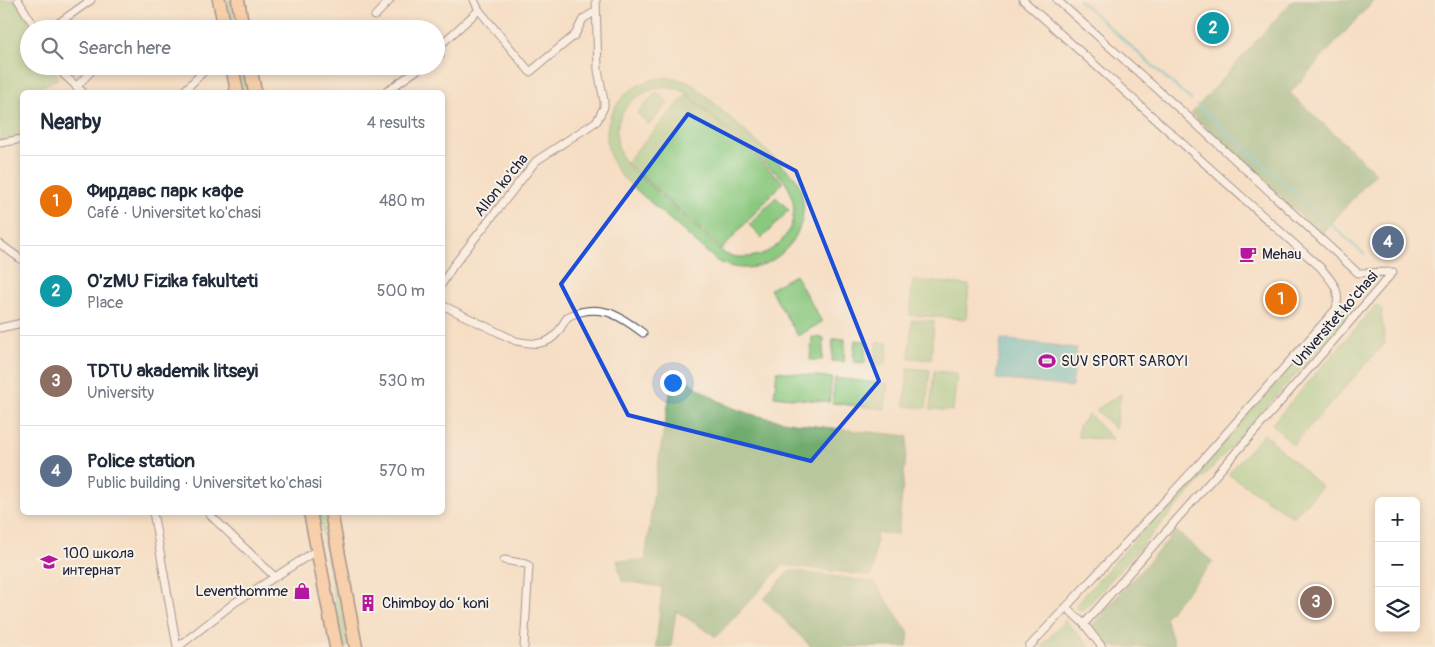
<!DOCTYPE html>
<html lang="en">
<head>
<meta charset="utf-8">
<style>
	:root { --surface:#fff; --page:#f6f6f7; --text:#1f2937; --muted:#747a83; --line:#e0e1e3; --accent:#b45309 }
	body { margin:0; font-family:Pangolin,sans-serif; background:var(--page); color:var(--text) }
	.controls { position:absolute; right:15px; bottom:15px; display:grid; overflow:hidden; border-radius:8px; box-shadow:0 2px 8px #0003 }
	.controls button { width:45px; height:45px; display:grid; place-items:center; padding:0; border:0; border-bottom:1px solid var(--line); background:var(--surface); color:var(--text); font:25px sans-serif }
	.you { position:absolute; left:672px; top:382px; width:18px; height:18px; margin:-12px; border:4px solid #fff; border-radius:50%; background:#1a73e8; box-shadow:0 0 0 8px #1a73e833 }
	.badge { display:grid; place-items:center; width:32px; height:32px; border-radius:50%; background:var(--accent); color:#fff; font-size:16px; font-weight:700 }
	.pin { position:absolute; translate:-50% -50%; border:2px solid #fff; box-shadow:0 1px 5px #0006 }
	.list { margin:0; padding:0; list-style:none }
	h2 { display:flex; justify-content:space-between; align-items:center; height:65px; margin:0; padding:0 20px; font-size:21px }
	h2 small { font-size:16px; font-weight:400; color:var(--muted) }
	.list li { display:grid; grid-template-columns:32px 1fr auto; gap:15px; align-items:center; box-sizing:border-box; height:90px; padding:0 20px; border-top:1px solid var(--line) }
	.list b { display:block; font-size:19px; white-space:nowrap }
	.list p { margin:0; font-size:16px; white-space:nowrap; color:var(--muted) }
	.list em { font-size:16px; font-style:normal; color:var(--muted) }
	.icon { flex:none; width:28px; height:28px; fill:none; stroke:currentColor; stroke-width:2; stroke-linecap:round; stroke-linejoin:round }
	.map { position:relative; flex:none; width:1435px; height:647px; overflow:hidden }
	.search { position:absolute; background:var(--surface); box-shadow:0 2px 8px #0003; left:20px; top:20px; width:425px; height:55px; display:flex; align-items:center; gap:12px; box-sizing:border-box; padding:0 18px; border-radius:28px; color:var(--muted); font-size:19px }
	.panel { position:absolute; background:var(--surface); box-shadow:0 2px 8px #0003; left:20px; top:90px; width:425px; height:425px; border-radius:8px }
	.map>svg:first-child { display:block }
	.green { fill:#8ac87e; stroke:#56755c; fill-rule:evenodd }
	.forest { fill:#6fac6d; stroke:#486754 }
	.water { fill:#48b8c0; stroke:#356d7e }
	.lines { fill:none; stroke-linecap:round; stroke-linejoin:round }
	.stream { stroke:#48b8c0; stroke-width:2.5 }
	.street-casing { stroke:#423e50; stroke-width:9 }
	.highway-casing { stroke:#423e50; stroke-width:15 }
	.street { stroke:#fff; stroke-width:7 }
	.highway { stroke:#f9bc8a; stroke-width:12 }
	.marked { fill:none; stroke:#1d4ed8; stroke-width:4; stroke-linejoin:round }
	.labels { text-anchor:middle; stroke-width:4; stroke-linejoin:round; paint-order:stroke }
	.street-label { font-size:15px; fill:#22223b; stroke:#f7f3e8 }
	.poi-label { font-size:15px; fill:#22223b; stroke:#f7f3e8; text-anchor:start }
</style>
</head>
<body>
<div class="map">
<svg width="1435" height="647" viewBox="0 0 1435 647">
	<rect width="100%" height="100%" fill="#f7f3e8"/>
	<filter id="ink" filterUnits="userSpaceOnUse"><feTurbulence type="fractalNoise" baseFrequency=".02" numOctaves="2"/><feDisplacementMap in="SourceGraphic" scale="10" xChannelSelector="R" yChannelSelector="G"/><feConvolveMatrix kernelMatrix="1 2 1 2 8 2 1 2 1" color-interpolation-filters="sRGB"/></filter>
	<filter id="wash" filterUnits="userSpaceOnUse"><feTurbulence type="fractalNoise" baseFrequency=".0096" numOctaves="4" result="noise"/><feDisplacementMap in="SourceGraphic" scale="20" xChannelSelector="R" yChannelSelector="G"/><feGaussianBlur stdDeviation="1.12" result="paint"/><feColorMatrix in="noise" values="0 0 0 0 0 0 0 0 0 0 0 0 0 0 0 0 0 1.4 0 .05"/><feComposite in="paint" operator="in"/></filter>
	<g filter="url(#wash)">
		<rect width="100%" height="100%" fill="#f5dec4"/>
		<g class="green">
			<polygon points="0,0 15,0 33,29 29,29 29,66 53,66 58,79 28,92 22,92 22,95 20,96 22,103 22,136 0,140"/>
			<polygon points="226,0 231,0 236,29 231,29"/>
			<polygon points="237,66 243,66 248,92 242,92"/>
			<path d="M663,78H675L693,84L795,177C825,228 768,289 717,261L622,177C589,137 613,83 663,78ZM665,87L678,89L687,93L784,180C813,223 772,270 725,254L625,163C604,128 625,91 665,87Z"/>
			<polygon points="657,92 669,103 649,125 637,113"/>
			<polygon points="687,94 783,182 722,249 626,162"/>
			<polygon points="776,197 789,210 762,238 749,225"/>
			<polygon points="795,275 822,322 798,336 770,289"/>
			<polygon points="913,280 969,285 966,319 910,315"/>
			<polygon points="1347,304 1354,310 1082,612 1075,606"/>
			<polygon points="1376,305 1383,311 1381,314 1385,343 1293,445 1272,424"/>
			<polygon points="912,320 934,321 931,360 909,358"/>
			<polygon points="812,337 824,338 822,360 810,360"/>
			<polygon points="833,339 845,339 844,362 832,361"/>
			<polygon points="855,340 866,341 865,363 853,362"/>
			<polygon points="876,342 888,343 886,365 875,364"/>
			<polygon points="908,368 930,370 926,408 904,406"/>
			<polygon points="777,371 832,378 829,402 774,396"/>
			<polygon points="934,371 957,373 953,411 930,409"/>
			<polygon points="835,378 888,384 885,409 832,403"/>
			<polygon points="1121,394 1115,429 1096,410"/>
			<polygon points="1089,414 1113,440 1078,437 1079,426"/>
			<polygon points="1264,434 1322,487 1293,517 1228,474"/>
			<polygon points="319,513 325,513 349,647 343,647"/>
			<polygon points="1065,620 1090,647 1041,647"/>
		</g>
		<g class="forest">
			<polygon points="1293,0 1374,0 1290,93 1376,173 1321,234 1191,114"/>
			<path d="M674,371C697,387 720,405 747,413C798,427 855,430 908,436L898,534L877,533L872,576L783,565L716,637L676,611L671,647H656L662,587L622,581L617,560L645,561L656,475Z"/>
			<polygon points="1176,531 1213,562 1165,617 1175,647 1108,647 1092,625"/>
			<polygon points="790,570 874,582 909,633 907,647 811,647 764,599"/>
		</g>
		<polygon class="water" points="1001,339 1077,348 1072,387 996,379"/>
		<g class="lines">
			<g class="stream">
				<polyline points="1079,0 1191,100"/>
				<polyline points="1197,105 1364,254"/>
			</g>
		</g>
	</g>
	<g filter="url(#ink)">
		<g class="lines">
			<g class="street-casing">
				<g id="street">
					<polyline points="18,0 36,29"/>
					<polyline points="474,0 479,10 530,72 575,35 583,19 596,11"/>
					<path d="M1023,0L1321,268C1333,283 1341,289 1336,309L1198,465L1029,647"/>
					<polyline points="1057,0 1184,113 1358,273 1393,272 1262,423 1084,624"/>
					<polyline points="375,16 390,0"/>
					<polyline points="50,29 91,0"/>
					<polyline points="436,49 479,10"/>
					<polyline points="436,50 440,55 436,57"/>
					<polyline points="59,66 64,75 83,92"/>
					<polyline points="76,87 96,66"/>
					<polyline points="183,92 209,66"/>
					<polyline points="388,92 387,91 423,66"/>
					<polyline points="0,143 22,139"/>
					<polyline points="0,244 22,260"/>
					<polyline points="442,284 453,266 536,161 597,121 604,107 604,101 598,70 596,0"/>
					<path d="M442,305L516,341C532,344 547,347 558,332C562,327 564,320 569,316C600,302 619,315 643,333"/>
					<polyline points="0,328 22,323"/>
					<polyline points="153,512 177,647"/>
					<polyline points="209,514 275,577"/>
					<polyline points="504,560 526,564 529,566 524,647"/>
					<polyline points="1066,607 1084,624 1102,647"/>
					<polyline points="178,647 234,603 317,550"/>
				</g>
			</g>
			<g class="highway-casing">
				<g id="highway">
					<polyline points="219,0 225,29"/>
					<polyline points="238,0 243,29"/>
					<polyline points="232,66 237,92"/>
					<polyline points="250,66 255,92"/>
					<polyline points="310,512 336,647"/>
					<polyline points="331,512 356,647"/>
				</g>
			</g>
			<use href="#street" class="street"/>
			<use href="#highway" class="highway"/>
		</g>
	</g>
	<path d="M0 0H1435V647H0ZM688,114L796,171L879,381L811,461L628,415L561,284Z" fill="#f5dec4" fill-opacity=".55" fill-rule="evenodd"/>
	<path class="marked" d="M688,114L796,171L879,381L811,461L628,415L561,284Z"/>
	<defs>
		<g id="cafe-bare" transform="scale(1.35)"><path d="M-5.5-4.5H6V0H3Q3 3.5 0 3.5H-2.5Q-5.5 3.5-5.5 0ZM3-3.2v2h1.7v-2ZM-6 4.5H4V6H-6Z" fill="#b5179e" stroke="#f7f3e8" stroke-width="2.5" paint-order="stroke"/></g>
		<g id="stadium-bare" transform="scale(1.35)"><path d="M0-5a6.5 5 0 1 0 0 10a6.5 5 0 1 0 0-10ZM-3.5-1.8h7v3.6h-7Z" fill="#b5179e" stroke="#f7f3e8" stroke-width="2.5" paint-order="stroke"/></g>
		<g id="school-bare" transform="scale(1.35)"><path d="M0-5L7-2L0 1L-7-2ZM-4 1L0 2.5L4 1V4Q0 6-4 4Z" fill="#b5179e" stroke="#f7f3e8" stroke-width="2.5" paint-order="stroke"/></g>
		<g id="shop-bare" transform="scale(1.35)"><path d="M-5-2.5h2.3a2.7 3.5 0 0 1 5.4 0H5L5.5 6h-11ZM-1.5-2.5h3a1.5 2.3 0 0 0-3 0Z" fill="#b5179e" stroke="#f7f3e8" stroke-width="2.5" paint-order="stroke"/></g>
		<g id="building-bare" transform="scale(1.35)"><path d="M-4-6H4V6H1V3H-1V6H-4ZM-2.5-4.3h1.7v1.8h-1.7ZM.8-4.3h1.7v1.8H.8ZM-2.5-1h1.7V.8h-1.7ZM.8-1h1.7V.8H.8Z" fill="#b5179e" stroke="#f7f3e8" stroke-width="2.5" paint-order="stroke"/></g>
	</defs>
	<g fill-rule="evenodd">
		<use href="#cafe-bare" x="1248" y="254"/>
		<use href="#stadium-bare" x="1047" y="361"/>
		<use href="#school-bare" x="49" y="562"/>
		<use href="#shop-bare" x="302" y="591"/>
		<use href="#building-bare" x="368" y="603"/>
	</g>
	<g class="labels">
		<g class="street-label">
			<text transform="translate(501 185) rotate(-51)" y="5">Allon ko'cha</text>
			<text transform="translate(1335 319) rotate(-49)" y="5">Universitet ko'chasi</text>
		</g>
		<g class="poi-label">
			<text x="1262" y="259">Mehau</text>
			<text x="1061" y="366">SUV SPORT SAROYI</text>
			<text x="63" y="558">100 школа<tspan x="63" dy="17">интернат</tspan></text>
			<text x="288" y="596" text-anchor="end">Leventhomme</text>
			<text x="382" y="608">Chimboy doʻkoni</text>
		</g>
	</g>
</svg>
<div class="controls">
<button>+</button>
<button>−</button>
<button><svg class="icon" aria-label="layers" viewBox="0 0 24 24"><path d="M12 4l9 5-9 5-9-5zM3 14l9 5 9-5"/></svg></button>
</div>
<div class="you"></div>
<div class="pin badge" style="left:1281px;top:299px;background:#e8710a">1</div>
<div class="pin badge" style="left:1213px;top:28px;background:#0f9aa8">2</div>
<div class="pin badge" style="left:1316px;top:602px;background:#8d6e63">3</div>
<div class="pin badge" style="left:1388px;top:242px;background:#5c6f8a">4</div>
<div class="search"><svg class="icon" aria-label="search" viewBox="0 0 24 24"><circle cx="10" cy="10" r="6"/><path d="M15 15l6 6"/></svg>Search here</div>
<section class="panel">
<h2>Nearby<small>4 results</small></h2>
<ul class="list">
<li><span class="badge" style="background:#e8710a">1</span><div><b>Фирдавс парк кафе</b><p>Café · Universitet ko'chasi</p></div><em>480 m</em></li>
<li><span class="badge" style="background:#0f9aa8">2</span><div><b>O'zMU Fizika fakulteti</b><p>Place</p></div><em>500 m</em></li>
<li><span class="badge" style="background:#8d6e63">3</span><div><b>TDTU akademik litseyi</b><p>University</p></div><em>530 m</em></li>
<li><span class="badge" style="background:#5c6f8a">4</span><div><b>Police station</b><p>Public building · Universitet ko'chasi</p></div><em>570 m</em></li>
</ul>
</section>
</div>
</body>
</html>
